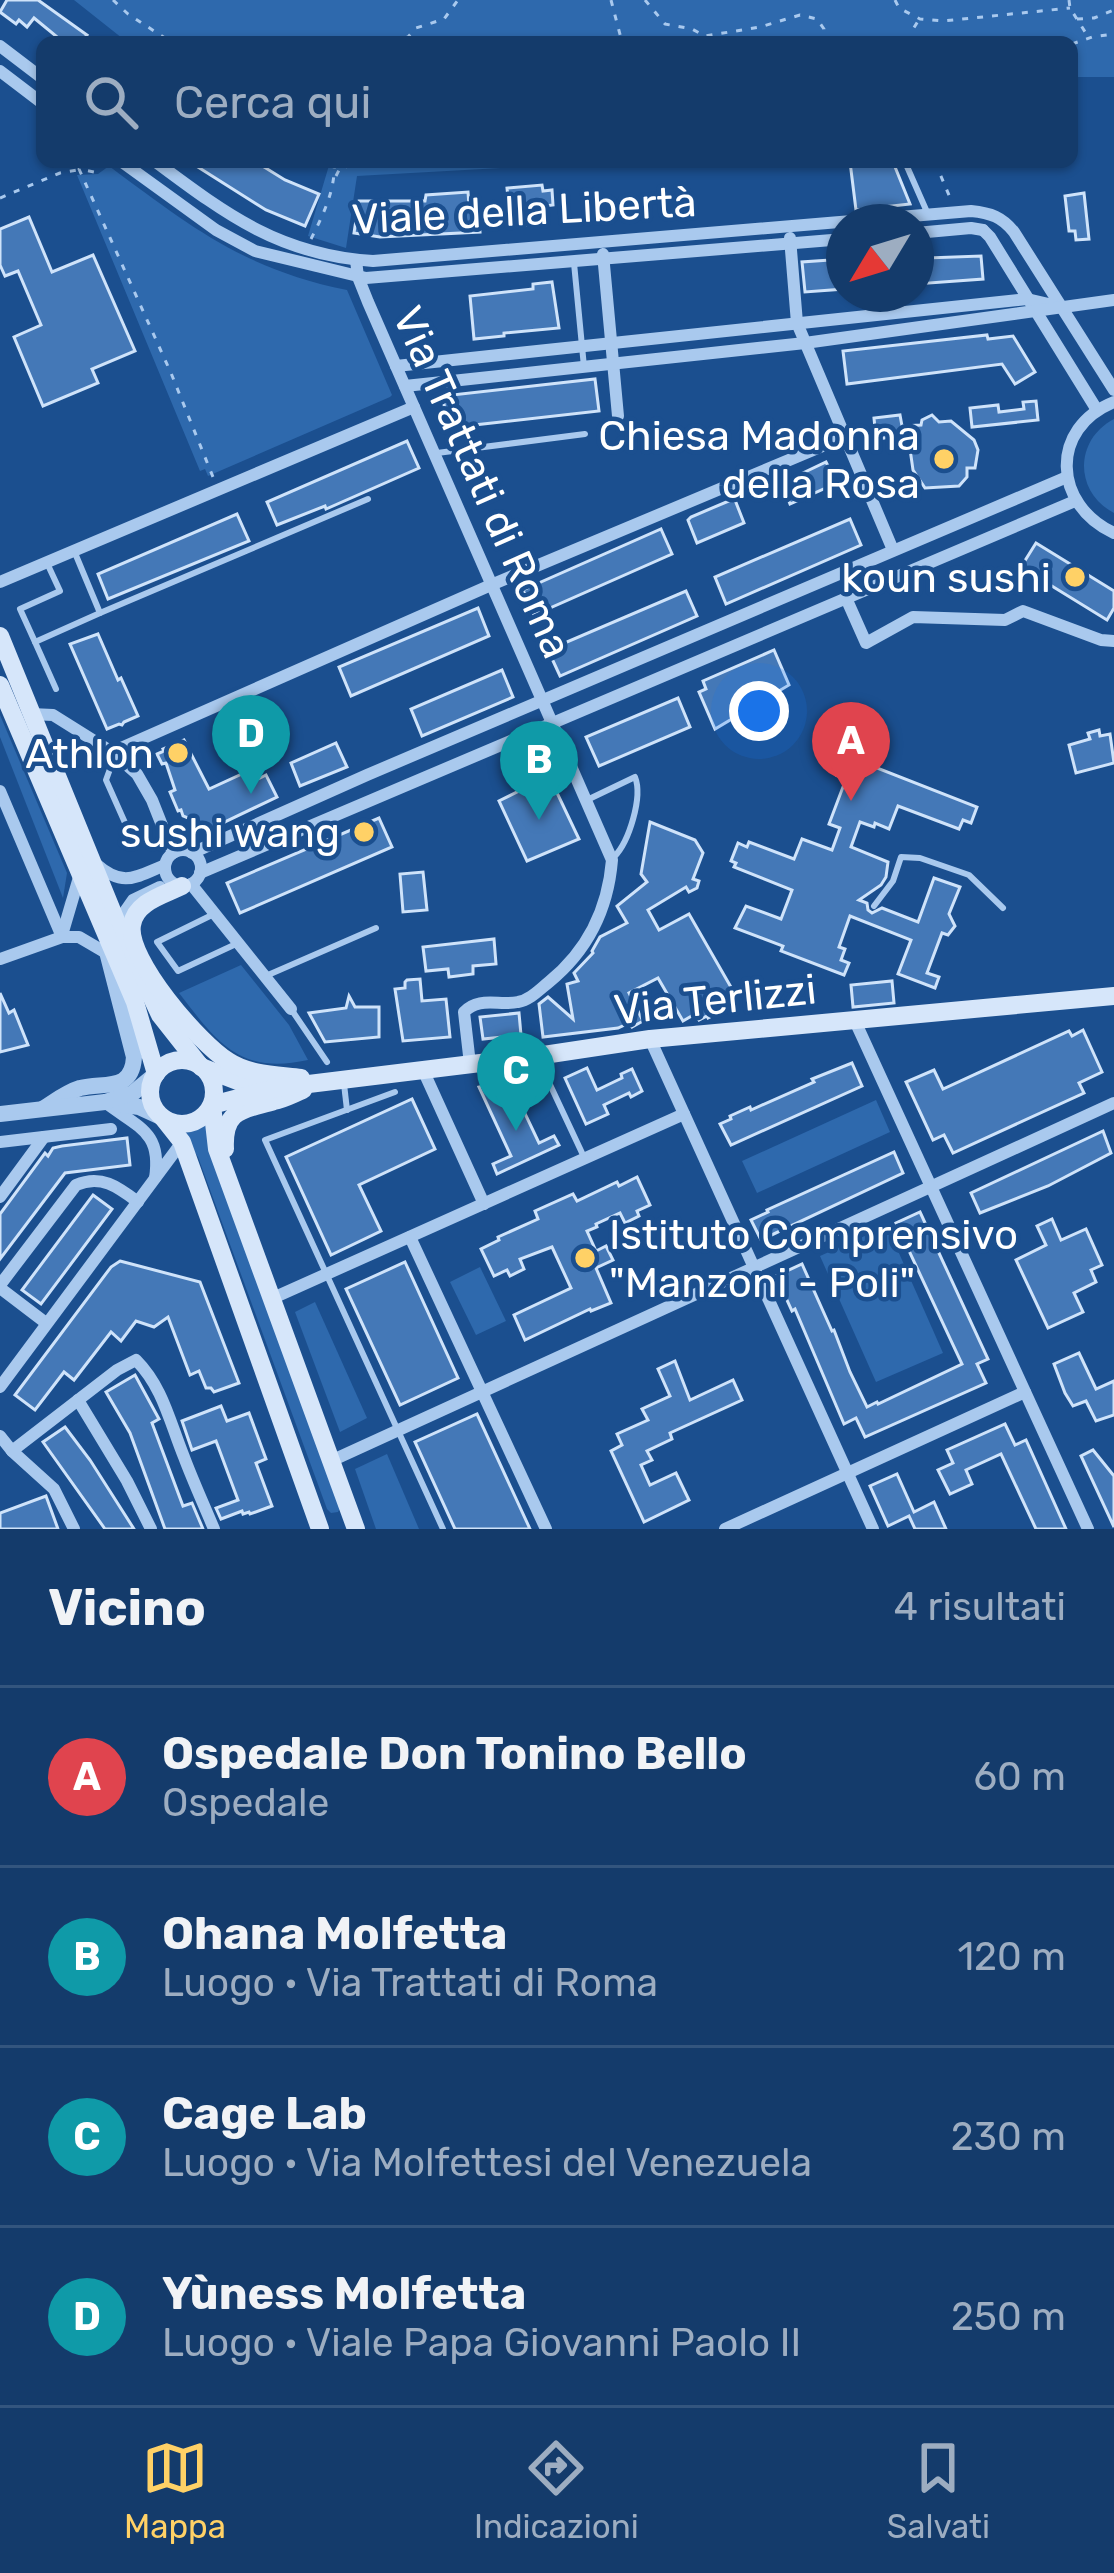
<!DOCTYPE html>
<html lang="it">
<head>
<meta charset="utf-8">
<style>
	:root { --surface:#143b6b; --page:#1d4271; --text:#f1f3f6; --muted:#9dadc1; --line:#33557e; --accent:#ffd166 }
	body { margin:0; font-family:Rubik,sans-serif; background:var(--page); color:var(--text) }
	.compass { position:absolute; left:826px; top:204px; width:108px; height:108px; border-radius:50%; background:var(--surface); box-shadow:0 3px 9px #0004; rotate:232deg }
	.you { position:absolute; left:759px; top:711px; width:42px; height:42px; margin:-30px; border:9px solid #fff; border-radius:50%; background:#1a73e8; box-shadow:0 0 0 18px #1a73e833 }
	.badge { display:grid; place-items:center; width:78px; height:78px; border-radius:50%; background:var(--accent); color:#fff; font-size:39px; font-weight:700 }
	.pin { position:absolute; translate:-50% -99px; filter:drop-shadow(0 3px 6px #0008) }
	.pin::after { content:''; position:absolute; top:63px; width:42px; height:36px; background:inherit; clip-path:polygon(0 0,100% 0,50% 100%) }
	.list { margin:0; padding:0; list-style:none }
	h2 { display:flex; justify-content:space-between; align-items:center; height:156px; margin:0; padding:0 48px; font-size:51px }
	h2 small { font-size:39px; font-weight:400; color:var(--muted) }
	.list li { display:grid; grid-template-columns:78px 1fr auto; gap:36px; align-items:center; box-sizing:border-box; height:180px; padding:0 48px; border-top:3px solid var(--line) }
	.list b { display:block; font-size:45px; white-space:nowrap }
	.list p { margin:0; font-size:39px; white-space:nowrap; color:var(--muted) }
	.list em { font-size:39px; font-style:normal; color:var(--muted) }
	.icon { flex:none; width:66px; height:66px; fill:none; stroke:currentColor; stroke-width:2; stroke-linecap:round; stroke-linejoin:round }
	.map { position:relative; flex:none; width:1114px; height:1529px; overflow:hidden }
	.search { position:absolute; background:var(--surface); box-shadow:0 3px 9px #0004; left:36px; right:36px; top:36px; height:132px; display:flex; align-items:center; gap:30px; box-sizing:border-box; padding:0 42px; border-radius:18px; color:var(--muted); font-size:45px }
	.sheet { height:876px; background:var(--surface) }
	nav { display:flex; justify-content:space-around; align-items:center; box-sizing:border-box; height:168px; border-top:3px solid var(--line); background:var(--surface); font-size:33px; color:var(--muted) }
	nav a { display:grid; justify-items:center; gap:6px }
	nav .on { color:var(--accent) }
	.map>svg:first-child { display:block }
	.green { fill:#2e69ad }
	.building { fill:#4478b7; stroke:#cfe3fa; stroke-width:3 }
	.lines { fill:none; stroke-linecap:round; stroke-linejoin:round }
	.path { stroke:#a9c9ee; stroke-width:3; stroke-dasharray:6 9; stroke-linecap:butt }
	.service { stroke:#a9c9ee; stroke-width:6 }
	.minor { stroke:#a9c9ee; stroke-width:12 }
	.tertiary { stroke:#a9c9ee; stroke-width:16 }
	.secondary { stroke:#d6e6fa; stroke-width:18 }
	.poi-dot { fill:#ffd166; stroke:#1b4f8f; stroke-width:4.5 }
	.labels { text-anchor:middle; stroke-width:9; stroke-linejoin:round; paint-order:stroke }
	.street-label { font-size:42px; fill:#fff; stroke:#1b4f8f }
	.poi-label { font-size:42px; fill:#fff; stroke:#1b4f8f; text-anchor:end }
</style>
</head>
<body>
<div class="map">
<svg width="1114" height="1529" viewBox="0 0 1114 1529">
	<rect width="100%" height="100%" fill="#1b4f8f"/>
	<g class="green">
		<polygon points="74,0 1114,0 1114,77 1072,77 1072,42 127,42"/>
		<polygon points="330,162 607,162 357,176 346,248 308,236"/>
		<path d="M109,166C191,227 244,269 347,290L392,395L390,397L208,476L205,469L200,471L77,175L98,174Z"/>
		<path d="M1114,419V513C1074,492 1074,440 1114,419Z"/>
		<polygon points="0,715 67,873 63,898 0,737"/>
		<path d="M241,965L289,1025L308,1060C239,1075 217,1042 179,993Z"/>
		<polygon points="876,1100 890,1132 757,1193 742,1161"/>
		<polygon points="209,1122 340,1508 338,1512 331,1513 327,1509 198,1157 182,1134 198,1129"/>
		<polygon points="887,1226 943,1353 876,1382 820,1256"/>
		<polygon points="480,1267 506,1321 476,1335 450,1282"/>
		<polygon points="315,1302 367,1418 340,1432 295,1312"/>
		<polygon points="387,1454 419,1529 376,1529 355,1469"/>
	</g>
	<g class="building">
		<polygon points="7,0 38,0 87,35 81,42 52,42 56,36 34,18 27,27 19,20 16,24 0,12"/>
		<polygon points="190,162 256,162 285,180 319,194 305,226 266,210"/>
		<polygon points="850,162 893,162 910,204 856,210"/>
		<polygon points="542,185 543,191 552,190 553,205 544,206 546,224 511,226 507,188"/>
		<polygon points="468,192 469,206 478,205 480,232 380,237 354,233 359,201 425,201 426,195"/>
		<polygon points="1084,193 1089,239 1076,240 1075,231 1069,231 1065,196"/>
		<polygon points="29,217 52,272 93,255 135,351 92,369 98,383 43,406 14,337 41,325 18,271 5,276 0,265 0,229"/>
		<polygon points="916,253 927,253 927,258 981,256 983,279 916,284"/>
		<polygon points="844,259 844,289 805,292 802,262"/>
		<polygon points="552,282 559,328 504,333 504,336 474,339 470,296 533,289 533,284"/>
		<polygon points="987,335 988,339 1013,336 1035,372 1015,384 1002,364 847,384 843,351"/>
		<polygon points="595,379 599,411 447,428 443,396"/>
		<polygon points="1036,401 1038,420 972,427 970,408 998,405 999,412 1024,409 1023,402"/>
		<polygon points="900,415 902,426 921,425 922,420 932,415 939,422 951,421 974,440 978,450 975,468 967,468 967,477 959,486 925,488 913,470 908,435 876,439 874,418"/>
		<polygon points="407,441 419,468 326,509 325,506 277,525 267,502"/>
		<polygon points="826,462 834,478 827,481 830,486 790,504 782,483"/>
		<polygon points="731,500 735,500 744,523 697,543 688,520 691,517"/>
		<polygon points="237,514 249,541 108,599 98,574"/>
		<polygon points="850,519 861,545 726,604 715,577"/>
		<polygon points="661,529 672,554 534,615 523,590"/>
		<polygon points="1036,543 1114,591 1114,608 1107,620 1021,567"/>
		<polygon points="686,591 697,616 560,676 548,650"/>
		<polygon points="478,608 489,636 351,696 339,667"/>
		<polygon points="98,634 118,680 121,678 138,716 124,722 122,725 119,724 107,729 70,644"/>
		<polygon points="774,650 789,685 715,729 699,692 706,689 703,681"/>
		<polygon points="502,670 513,697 422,736 411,709"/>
		<polygon points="678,698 690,727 599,766 586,737"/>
		<polygon points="1099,730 1100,736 1110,734 1114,763 1076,773 1069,745 1090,739 1088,733"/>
		<polygon points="184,740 209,789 255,768 260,778 266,775 277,797 212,828 183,816 181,810 178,811 170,792 175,790 166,763 162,764 157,754 164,751 163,749"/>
		<polygon points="336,743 347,767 300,786 291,763"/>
		<polygon points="855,764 866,768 867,764 977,807 971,823 963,820 959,829 898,806 889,829 875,823 874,827 860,822 851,847 888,862 886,877 881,885 859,900 867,903 868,910 872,913 882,908 918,922 934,878 960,887 949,914 955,926 948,935 942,933 927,973 939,977 935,988 898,974 911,940 850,916 839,947 845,949 841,960 849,963 844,975 781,951 783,946 735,928 746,906 781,919 792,890 734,867 736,863 731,861 738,843 747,847 749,842 794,859 802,839 832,850 840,828 829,824 846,779 838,776"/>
		<polygon points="549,776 579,839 527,861 499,801"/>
		<polygon points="379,818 392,847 240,913 227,883"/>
		<polygon points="650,822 695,840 703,853 693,879 699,881 697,888 689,892 686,887 648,910 659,930 689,914 732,989 713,999 720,1012 708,1018 707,1016 699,1020 695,1014 683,1021 658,978 629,993 643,1021 632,1027 629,1023 618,1028 543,1037 539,1004 548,997 573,1019 567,984 578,981 574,973 593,953 592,951 600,937 627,923 617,906 647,882 641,874"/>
		<polygon points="423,872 427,910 403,912 400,874"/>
		<polygon points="494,939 496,964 473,966 473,974 449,977 448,969 426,971 423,947"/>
		<polygon points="420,979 422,1001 446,999 450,1037 403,1041 395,989 405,988 405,982 407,980"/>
		<polygon points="892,981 894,1003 853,1007 851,985"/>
		<polygon points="0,993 9,1013 14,1010 28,1045 0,1052"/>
		<polygon points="349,996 355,1007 379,1007 379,1037 325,1042 309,1013 346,1008"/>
		<polygon points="519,1013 521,1035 483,1039 480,1017"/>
		<polygon points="1083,1030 1102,1072 1079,1083 1084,1093 953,1153 944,1135 933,1140 906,1082 934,1070 943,1089 1069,1031 1072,1036"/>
		<polygon points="852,1063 862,1086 731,1145 720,1124 731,1119 730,1116 750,1107 751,1110 814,1082 812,1079"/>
		<polygon points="587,1068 597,1090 622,1078 621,1074 632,1069 642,1091 631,1097 629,1093 604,1105 608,1114 586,1124 565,1078"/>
		<polygon points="509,1080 539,1143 554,1136 559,1145 497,1174 493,1164 511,1156 479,1087"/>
		<polygon points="412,1099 435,1149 359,1185 381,1231 331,1255 286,1157"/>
		<polygon points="1103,1131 1111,1153 1048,1186 980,1213 971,1193"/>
		<polygon points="127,1138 130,1165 65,1173 0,1259 0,1214 45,1153 48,1156 53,1148 62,1146"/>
		<polygon points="894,1152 903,1173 761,1240 751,1220 768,1212 767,1210"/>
		<polygon points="637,1177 650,1205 637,1211 639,1216 625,1223 620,1213 596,1224 597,1227 587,1231 596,1251 606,1246 613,1260 596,1268 611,1303 591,1311 590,1309 525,1340 514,1315 571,1288 552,1247 520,1259 524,1269 510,1276 507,1270 494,1276 481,1249 499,1240 498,1237 538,1219 535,1211 573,1194 577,1201 617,1182 619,1186"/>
		<polygon points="93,1195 112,1209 41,1304 22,1290"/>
		<polygon points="920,1212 988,1359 977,1364 986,1383 865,1437 856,1418 844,1424 795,1309 792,1311 776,1276 802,1264 832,1331 834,1330 850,1372 867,1407 877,1402 878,1404 962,1364 896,1223"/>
		<polygon points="1052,1219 1061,1240 1086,1229 1102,1265 1091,1270 1096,1282 1074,1293 1083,1312 1048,1328 1016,1260 1046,1245 1037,1226"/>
		<polygon points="120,1261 200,1282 239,1383 214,1392 211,1388 206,1388 199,1371 190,1375 168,1317 154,1327 136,1321 121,1341 111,1332 74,1380 64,1372 35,1410 15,1395 111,1267"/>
		<polygon points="405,1262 458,1378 400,1405 346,1289"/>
		<polygon points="1079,1353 1096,1389 1114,1381 1114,1415 1096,1421 1086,1401 1073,1406 1065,1393 1054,1364"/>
		<polygon points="675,1361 690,1400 733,1380 742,1400 670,1433 672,1439 647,1451 652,1460 641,1465 650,1485 676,1473 689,1500 644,1522 611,1451 622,1445 617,1434 648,1420 642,1409 670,1396 658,1369"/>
		<polygon points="135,1375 159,1419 152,1423 183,1506 192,1503 203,1529 165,1529 130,1433 106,1392"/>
		<polygon points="221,1406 227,1421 249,1413 266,1459 256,1463 272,1506 250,1514 249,1512 243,1514 242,1511 221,1519 216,1508 238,1500 216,1441 192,1450 182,1421"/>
		<polygon points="477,1414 530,1529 455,1529 415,1442"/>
		<polygon points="1005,1424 1015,1445 1026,1440 1066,1529 1036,1529 1001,1454 966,1470 972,1484 950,1494 938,1470 953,1463 947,1450"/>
		<polygon points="65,1427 90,1460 134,1529 105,1529 43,1442"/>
		<polygon points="1093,1450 1114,1476 1114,1527 1081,1456"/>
		<polygon points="897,1474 914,1512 934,1502 946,1529 915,1529 909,1516 888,1526 870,1486"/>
		<polygon points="46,1496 58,1529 0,1529 0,1513"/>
	</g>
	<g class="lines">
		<g class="path">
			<polyline points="113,0 128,14 171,42"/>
			<polyline points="611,0 622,42"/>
			<polyline points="645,0 665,24 692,29 705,36 760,27 800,15 817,19 824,29 824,42"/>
			<polyline points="895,0 899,8 920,19 943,21 1070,8"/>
			<polyline points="1069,0 1070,8 1087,35"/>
			<polyline points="1077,19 1094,18 1114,10"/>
			<polyline points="391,42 408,37 416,28 444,19 458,0"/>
			<polyline points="912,42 912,31 918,21"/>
			<polyline points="1072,44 1092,37 1114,34"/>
			<polyline points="105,162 94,172 79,169 171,373 213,477 216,476"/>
			<polyline points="935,162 951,200"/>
			<polyline points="336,176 340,168 368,162"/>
			<polyline points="0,198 60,173 77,170"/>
			<path d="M311,239C323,215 336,189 334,162"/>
		</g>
		<g class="service">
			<polyline points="905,162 927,212"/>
			<polyline points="574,263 584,367"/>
			<polyline points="437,453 585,434"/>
			<polyline points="75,553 100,613 368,499"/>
			<polyline points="35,642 20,609 60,591 47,563"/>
			<polyline points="56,689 35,642 100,613"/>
			<polyline points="114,758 106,780 134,843"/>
			<path d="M587,800L635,777C643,797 629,842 614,857"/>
			<polyline points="874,906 893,881 901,857 920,858 969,875 1003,908"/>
			<polyline points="214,914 157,942 178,971 236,944"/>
			<polyline points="268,975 376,928"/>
			<polyline points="293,1012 327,1062"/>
			<polyline points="538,1059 583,1155"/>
			<polyline points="344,1084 347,1110"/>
			<polyline points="395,1092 265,1140 443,1529"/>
		</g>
		<g class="minor">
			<polyline points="0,46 42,78"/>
			<polyline points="0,71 42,103"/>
			<polyline points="122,162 216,230 255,251 366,278 844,239"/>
			<path d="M156,162C227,215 280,255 373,261L971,211C991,213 1002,217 1014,232L1114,390"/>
			<polyline points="983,230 990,237 1097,410"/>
			<polyline points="916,233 971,228 983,230"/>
			<polyline points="790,238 797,323 893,550"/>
			<polyline points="603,254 618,416"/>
			<path d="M356,260L358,277L368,302L612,860C608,909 587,951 549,982C539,990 530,1000 518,1002C499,1006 479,996 464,1012L470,1064"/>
			<polyline points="396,366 1027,299 1053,305"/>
			<polyline points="405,386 805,343 1114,300"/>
			<path d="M1114,402C1049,428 1053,505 1114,533"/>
			<polyline points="0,582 414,407"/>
			<polyline points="846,598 866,643 913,617 1005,620 1023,611 1101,640 1114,641"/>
			<polyline points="31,714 53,715 112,752 137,774 152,800 173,853"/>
			<polyline points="112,752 491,585 844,437"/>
			<polyline points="0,791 62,937"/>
			<circle cx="183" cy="868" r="18"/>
			<polyline points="192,853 367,775 1067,477"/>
			<path d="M96,864C123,888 136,877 165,865"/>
			<polyline points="200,873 1075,501"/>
			<polyline points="191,884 291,1009"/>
			<polyline points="117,923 133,900 160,887"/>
			<polyline points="62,935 80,874"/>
			<polyline points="0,959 62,937 79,937 108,954"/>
			<polyline points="855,1021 1088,1529"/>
			<polyline points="650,1039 873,1529"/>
			<polyline points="423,1070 484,1204"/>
			<path d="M106,1103C139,1128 162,1132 155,1178"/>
			<polyline points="0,1142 111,1129"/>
			<polyline points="0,1197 44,1137"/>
			<polyline points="410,1237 546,1529"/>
			<path d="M0,1285L76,1185C101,1174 118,1187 138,1202"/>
			<polyline points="0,1288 46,1323"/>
			<polyline points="273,1298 684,1114"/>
			<polyline points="0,1387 182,1142"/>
			<polyline points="78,1400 127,1481 151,1529"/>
			<polyline points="0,1436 12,1451 54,1489 74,1529"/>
			<path d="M12,1451L117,1370L136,1360C163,1387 170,1423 184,1457C193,1481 204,1505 214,1529"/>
			<polyline points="333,1460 1114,1103"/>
			<polyline points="725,1529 1025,1392"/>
		</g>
		<g class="tertiary">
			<polyline points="112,1103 139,1107 163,1118"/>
			<path d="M44,1108C55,1101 67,1092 80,1088C105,1082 132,1092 134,1057L106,948"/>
			<polyline points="0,1114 105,1102 133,1093 156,1074"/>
		</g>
		<g class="secondary">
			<polyline points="0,636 117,923 160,1015 201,1067 243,1083 265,1086"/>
			<polyline points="0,685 135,1002 156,1074"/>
			<path d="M182,886C164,895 135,902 132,925C126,959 200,1044 228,1061C249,1075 277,1075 301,1078"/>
			<circle cx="182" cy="1092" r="32"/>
			<polyline points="163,1118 182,1142 320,1529"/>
			<path d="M225,1149C223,1109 243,1110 274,1101C284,1099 293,1094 303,1090"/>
			<polyline points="356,1529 217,1149 212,1105 276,1088 537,1056 650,1039 1114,996"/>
		</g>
	</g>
	<g class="poi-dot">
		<circle cx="944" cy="459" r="12"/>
		<circle cx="1075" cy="577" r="12"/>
		<circle cx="178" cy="753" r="12"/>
		<circle cx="364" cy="832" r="12"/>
		<circle cx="585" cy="1258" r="12"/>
	</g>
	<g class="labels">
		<g class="street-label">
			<text transform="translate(524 210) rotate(-3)" y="15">Viale della Libertà</text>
			<text transform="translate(483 482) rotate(66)" y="15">Via Trattati di Roma</text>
			<text transform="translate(715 999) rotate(-6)" y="15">Via Terlizzi</text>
		</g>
		<g class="poi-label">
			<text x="920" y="450">Chiesa Madonna<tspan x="920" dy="48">della Rosa</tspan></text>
			<text x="1051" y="592">koun sushi</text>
			<text x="154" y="768">Athlon</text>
			<text x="340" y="847">sushi wang</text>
			<text x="609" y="1249" text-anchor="start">Istituto Comprensivo<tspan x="609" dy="48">"Manzoni - Poli"</tspan></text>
		</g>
	</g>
</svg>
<svg class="compass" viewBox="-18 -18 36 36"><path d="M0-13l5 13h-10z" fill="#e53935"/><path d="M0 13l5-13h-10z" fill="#9dadc1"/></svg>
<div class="you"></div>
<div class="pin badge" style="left:851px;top:801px;background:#e0444e">A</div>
<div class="pin badge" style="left:539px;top:820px;background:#0f9aa8">B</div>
<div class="pin badge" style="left:516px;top:1131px;background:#0f9aa8">C</div>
<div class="pin badge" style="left:251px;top:794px;background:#0f9aa8">D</div>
<div class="search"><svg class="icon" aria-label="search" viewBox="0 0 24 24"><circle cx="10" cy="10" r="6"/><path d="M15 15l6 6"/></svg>Cerca qui</div>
</div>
<section class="sheet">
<h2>Vicino<small>4 risultati</small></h2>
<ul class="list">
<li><span class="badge" style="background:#e0444e">A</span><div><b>Ospedale Don Tonino Bello</b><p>Ospedale</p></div><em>60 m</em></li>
<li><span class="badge" style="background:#0f9aa8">B</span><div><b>Ohana Molfetta</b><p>Luogo · Via Trattati di Roma</p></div><em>120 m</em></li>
<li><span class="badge" style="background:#0f9aa8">C</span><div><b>Cage Lab</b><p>Luogo · Via Molfettesi del Venezuela</p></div><em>230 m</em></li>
<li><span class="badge" style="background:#0f9aa8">D</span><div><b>Yùness Molfetta</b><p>Luogo · Viale Papa Giovanni Paolo II</p></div><em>250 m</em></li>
</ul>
</section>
<nav>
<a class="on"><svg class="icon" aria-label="map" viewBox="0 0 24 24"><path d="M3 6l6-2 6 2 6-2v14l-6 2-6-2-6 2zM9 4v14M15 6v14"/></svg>Mappa</a>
<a><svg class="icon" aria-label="directions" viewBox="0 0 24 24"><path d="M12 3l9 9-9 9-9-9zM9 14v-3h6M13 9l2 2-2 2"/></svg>Indicazioni</a>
<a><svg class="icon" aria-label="saved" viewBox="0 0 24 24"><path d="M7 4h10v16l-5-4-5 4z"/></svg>Salvati</a>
</nav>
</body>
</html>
